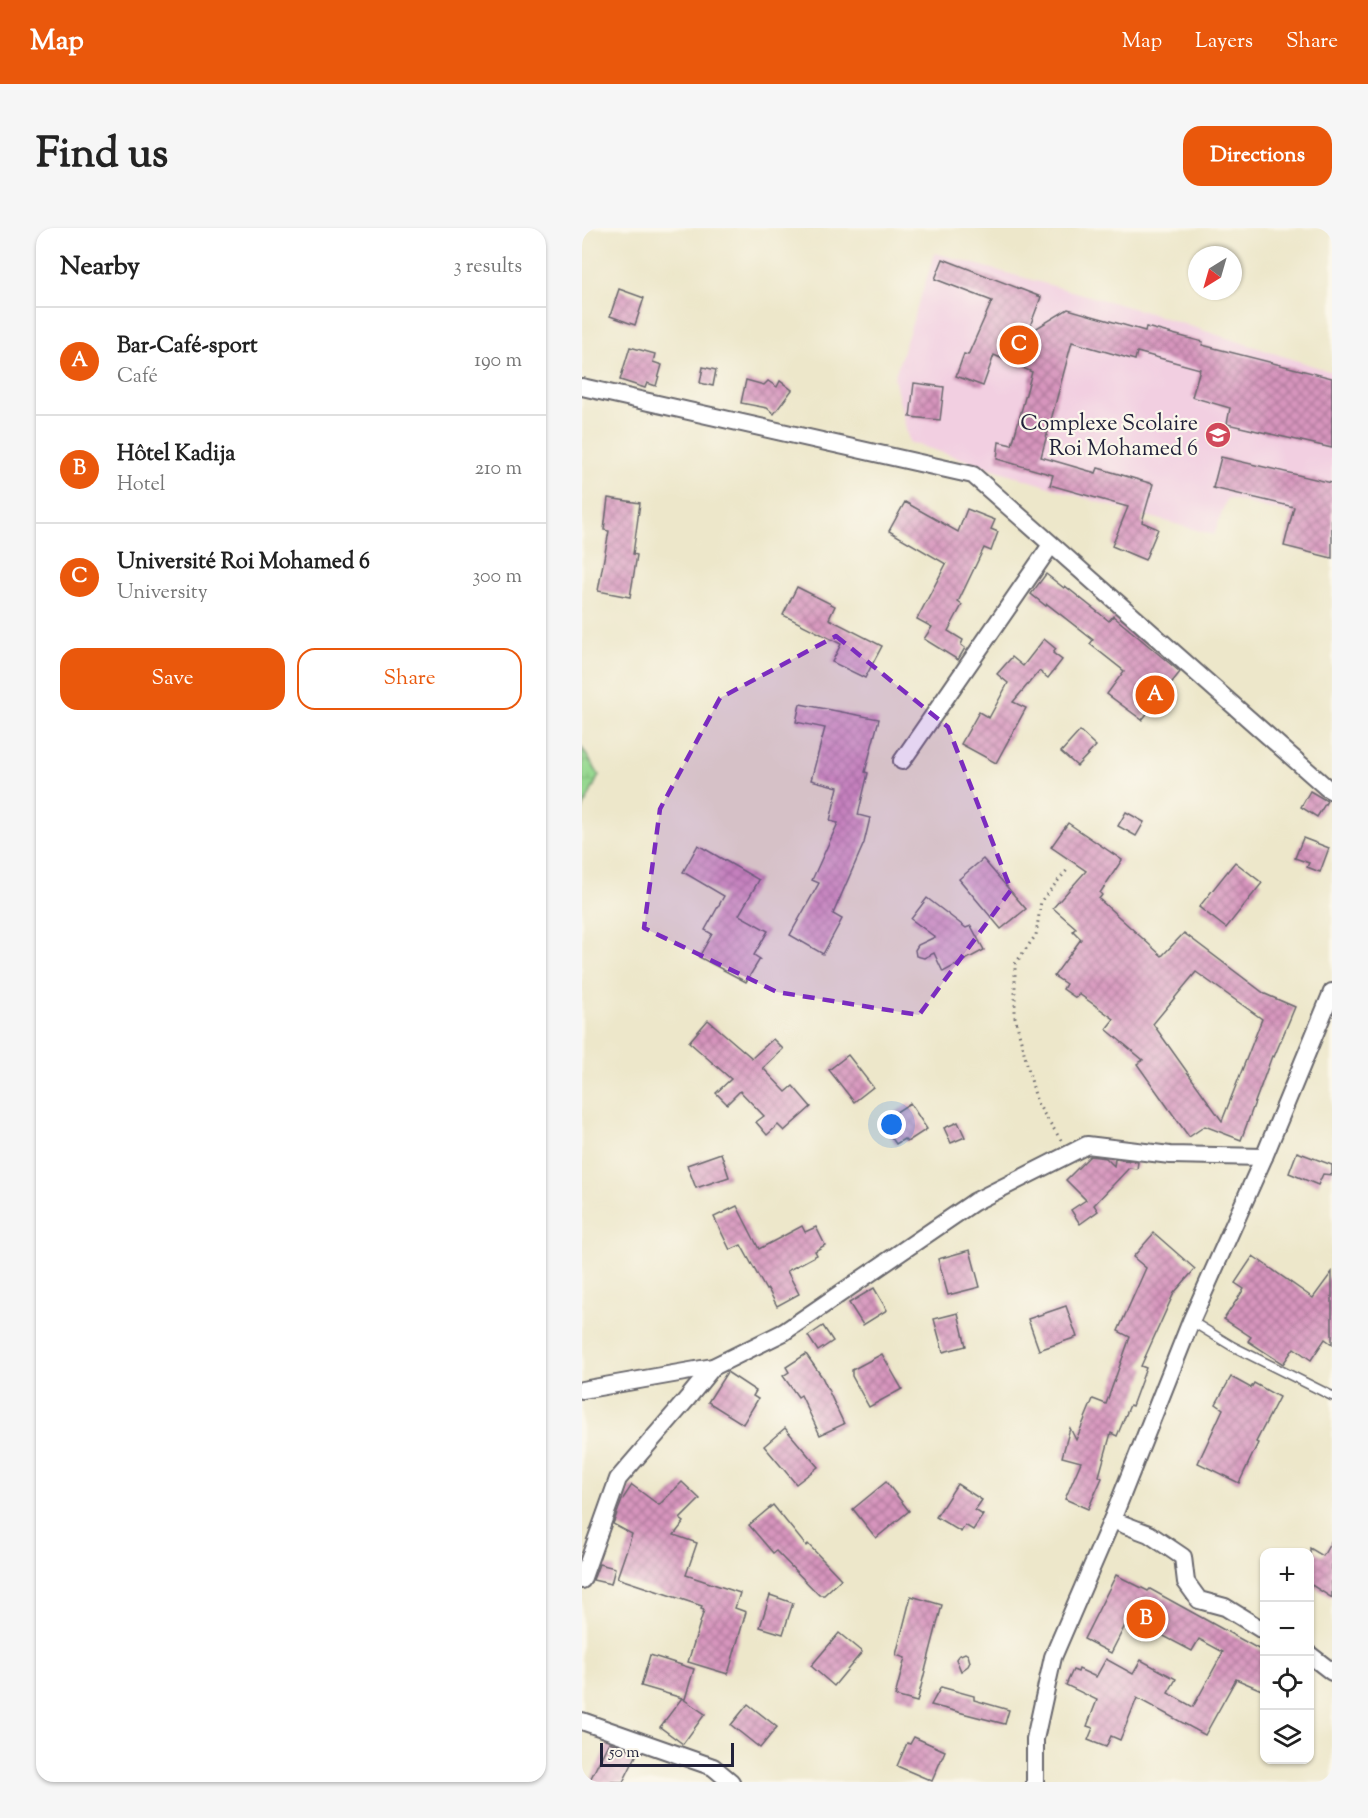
<!DOCTYPE html>
<html lang="en">
<head>
<meta charset="utf-8">
<style>
	:root { --surface:#fff; --page:#f6f6f6; --text:#222; --muted:#767676; --line:#e0e0e0; --accent:#ea580c }
	body { margin:0; font-family:"Sorts Mill Goudy",serif; background:var(--page); color:var(--text) }
	.controls { position:absolute; right:18px; bottom:18px; display:grid; overflow:hidden; border-radius:12px; box-shadow:0 2px 4px #0004 }
	.controls button { width:54px; height:54px; display:grid; place-items:center; padding:0; border:0; border-bottom:2px solid var(--line); background:var(--surface); color:var(--text); font:30px sans-serif }
	.compass { position:absolute; left:606px; top:18px; width:54px; height:54px; border-radius:50%; background:var(--surface); box-shadow:0 2px 4px #0004; rotate:217deg }
	.scale { position:absolute; left:18px; bottom:15px; width:134px; box-sizing:border-box; padding-left:6px; border:3px solid #22223b; border-top:0; font-size:16px; line-height:21px; white-space:nowrap; color:#22223b; -webkit-text-stroke:4px #fbf7ec; paint-order:stroke }
	.you { position:absolute; left:310px; top:897px; width:21px; height:21px; margin:-15px; border:4px solid #fff; border-radius:50%; background:#1a73e8; box-shadow:0 0 0 9px #1a73e833 }
	.badge { display:grid; place-items:center; width:39px; height:39px; border-radius:50%; background:var(--accent); color:#fff; font-size:20px; font-weight:700 }
	.pin { position:absolute; translate:-50% -50%; border:3px solid #fff; box-shadow:0 2px 6px #0006 }
	.list { margin:0; padding:0; list-style:none }
	h2 { display:flex; justify-content:space-between; align-items:center; height:78px; margin:0; padding:0 24px; font-size:26px }
	h2 small { font-size:20px; font-weight:400; color:var(--muted) }
	.list li { display:grid; grid-template-columns:39px 1fr auto; gap:18px; align-items:center; box-sizing:border-box; height:108px; padding:0 24px; border-top:2px solid var(--line) }
	.list b { display:block; font-size:22px; white-space:nowrap }
	.list p { margin:0; font-size:20px; white-space:nowrap; color:var(--muted) }
	.list em { font-size:20px; font-style:normal; color:var(--muted) }
	.actions { display:flex; gap:12px; padding:18px 24px }
	.actions a { flex:1; padding:14px 0; border:2px solid var(--accent); border-radius:18px; text-align:center; font-size:21px; color:var(--accent) }
	.actions .main { background:var(--accent); color:#fff }
	.icon { flex:none; width:33px; height:33px; fill:none; stroke:currentColor; stroke-width:2; stroke-linecap:round; stroke-linejoin:round }
	.map { position:relative; flex:none; width:750px; height:1554px; overflow:hidden; border-radius:18px }
	header { display:flex; align-items:center; gap:36px; box-sizing:border-box; height:84px; padding:0 30px; background:var(--accent); color:#fff }
	header strong { font-size:28px }
	nav { display:flex; gap:33px; margin-inline-start:auto; font-size:21px }
	.intro { display:flex; align-items:center; justify-content:space-between; box-sizing:border-box; height:144px; padding:0 36px }
	h1 { margin:0; font-size:42px }
	.button { padding:15px 27px; border-radius:18px; background:var(--accent); color:#fff; font-size:21px; font-weight:700 }
	main { display:flex; gap:36px; padding:0 36px }
	aside { flex:1; background:var(--surface); border-radius:18px; box-shadow:0 2px 4px #0004 }
	.map>svg:first-child { display:block }
	.built { fill:#f2cfe1 }
	.wetland { fill:url(#wetland-marsh); stroke:#5c7d65; stroke-width:1.5 }
	.building { fill:url(#building-cross-hatch); fill-rule:evenodd }
	.lines { fill:none; stroke-linecap:round; stroke-linejoin:round }
	.lane-casing { stroke:#69676d; stroke-width:11 }
	.street-casing { stroke:#69676d; stroke-width:20 }
	.path { stroke:#69676d; stroke-width:3; stroke-dasharray:1.5 4.5; stroke-linecap:butt }
	.lane { stroke:#fff; stroke-width:8 }
	.street { stroke:#fff; stroke-width:16 }
	.marked { fill:#7b2cbf; fill-opacity:0.2; stroke:#7b2cbf; stroke-width:4.5; stroke-dasharray:12 8; stroke-linejoin:round }
	.labels { text-anchor:middle; stroke-width:4.5; stroke-linejoin:round; paint-order:stroke }
	.poi-label { font-size:22px; fill:#22223b; stroke:#fbf7ec; text-anchor:end }
</style>
</head>
<body>
<header>
<strong>Map</strong>
<nav><a>Map</a><a>Layers</a><a>Share</a></nav>
</header>
<div class="intro"><h1>Find us</h1><a class="button">Directions</a></div>
<main>
<aside>
<h2>Nearby<small>3 results</small></h2>
<ul class="list">
<li><span class="badge">A</span><div><b>Bar-Café-sport</b><p>Café</p></div><em>190 m</em></li>
<li><span class="badge">B</span><div><b>Hôtel Kadija</b><p>Hotel</p></div><em>210 m</em></li>
<li><span class="badge">C</span><div><b>Université Roi Mohamed 6</b><p>University</p></div><em>300 m</em></li>
</ul>
<div class="actions"><a class="main">Save</a><a>Share</a></div>
</aside>
<div class="map">
<svg width="750" height="1554" viewBox="0 0 750 1554">
	<defs>
		<pattern id="wetland-marsh" width="20" height="14" patternUnits="userSpaceOnUse" patternTransform="scale(1.5)"><rect width="20" height="14" fill="#95d88f"/><path d="M1 5h8M5 5V1M11 12h8M15 12V8" fill="none" stroke="#80b97c"/></pattern>
		<pattern id="building-cross-hatch" width="8" height="8" patternUnits="userSpaceOnUse" patternTransform="scale(1.5)"><rect width="8" height="8" fill="#d795bd"/><path d="M0 0l8 8M0 8l8-8" fill="none" stroke="#ae799b"/></pattern>
	</defs>
	<rect width="100%" height="100%" fill="#fbf7ec"/>
	<filter id="ink" filterUnits="userSpaceOnUse"><feTurbulence type="fractalNoise" baseFrequency=".0167" numOctaves="2"/><feDisplacementMap in="SourceGraphic" scale="12" xChannelSelector="R" yChannelSelector="G"/><feConvolveMatrix kernelMatrix="1 2 1 2 8 2 1 2 1" color-interpolation-filters="sRGB"/></filter>
	<filter id="wash" filterUnits="userSpaceOnUse"><feTurbulence type="fractalNoise" baseFrequency=".008" numOctaves="4" result="noise"/><feDisplacementMap in="SourceGraphic" scale="24" xChannelSelector="R" yChannelSelector="G"/><feGaussianBlur stdDeviation="1.35" result="paint"/><feColorMatrix in="noise" values="0 0 0 0 0 0 0 0 0 0 0 0 0 0 0 0 0 1.4 0 .05"/><feComposite in="paint" operator="in"/></filter>
	<g filter="url(#wash)">
		<rect width="100%" height="100%" fill="#ede7ca"/>
		<polygon class="built" points="353,25 561,83 750,144 750,296 645,270 632,307 502,270 327,214 312,150"/>
		<polygon class="wetland" points="0,520 17,547 0,583"/>
		<g id="blocks">
			<g class="building">
				<polygon points="361,31 459,69 445,106 486,81 563,103 564,99 621,114 620,117 750,150 750,220 645,196 648,180 610,169 618,141 555,124 553,132 490,114 459,229 514,245 516,240 571,256 560,294 576,301 563,332 530,318 546,279 468,257 471,247 415,231 417,214 430,217 450,144 412,127 401,158 374,148 382,126 386,127 410,73 353,51"/>
				<polygon points="37,61 62,70 53,97 28,88"/>
				<polygon points="48,119 73,126 71,134 80,137 74,158 65,155 63,160 38,152"/>
				<polygon points="121,139 134,142 131,158 118,155"/>
				<polygon points="164,152 182,157 186,153 195,159 198,153 210,162 192,186 185,180 159,175"/>
				<polygon points="332,155 362,159 358,192 328,189"/>
				<polygon points="639,229 750,255 750,330 702,318 712,279 631,260"/>
				<polygon points="26,270 58,275 51,326 55,327 48,369 16,363 27,303 22,302"/>
				<polygon points="323,274 376,304 385,281 413,292 409,301 416,304 409,323 402,320 376,374 380,377 366,403 381,412 379,417 383,420 376,432 342,411 350,399 335,391 364,336 307,303"/>
				<polygon points="464,346 482,360 483,358 527,393 531,388 598,444 560,492 525,466 542,443 508,416 511,412 465,376 464,378 449,366"/>
				<polygon points="215,359 253,378 247,391 300,418 283,450 250,434 259,416 201,387"/>
				<polygon points="462,411 474,421 471,425 480,432 466,450 457,443 431,474 444,480 414,535 379,516 397,484 407,490 426,455 415,446 430,429 441,438"/>
				<polygon points="218,476 297,491 283,544 286,545 276,587 288,590 282,615 251,686 260,691 241,726 208,707 237,655 230,652 256,595 248,593 256,559 229,552 243,500 214,494"/>
				<polygon points="498,503 514,518 495,538 479,524"/>
				<polygon points="728,563 745,573 735,589 719,579"/>
				<polygon points="544,584 562,594 554,608 536,598"/>
				<path d="M486,595L540,632L518,665L520,667L517,671L580,728L602,705L683,766L713,779L692,829L690,828L659,912L623,898L607,909L555,836L561,832L524,801L532,791L497,766L494,770L481,761L484,756L472,748L499,711L491,703L494,700L471,680L504,643L469,619ZM614,744L680,791L640,893L571,796Z"/>
				<polygon points="721,610 747,620 738,644 725,639 727,635 713,630"/>
				<polygon points="116,617 177,652 157,687 186,703 172,727 178,731 164,754 117,729 130,706 123,702 142,668 101,644"/>
				<polygon points="401,631 444,681 419,701 377,651"/>
				<polygon points="653,634 680,655 644,700 617,679"/>
				<polygon points="345,670 384,700 389,698 402,722 361,744 352,725 342,730 334,728 333,722 336,717 353,709 329,691"/>
				<polygon points="126,792 170,830 191,811 201,821 181,840 204,864 211,858 229,879 202,903 196,897 185,907 174,894 182,888 158,863 145,876 134,865 149,851 107,814"/>
				<polygon points="266,827 291,859 272,874 247,842"/>
				<polygon points="328,875 345,901 325,914 322,911 314,916 299,894"/>
				<polygon points="376,894 383,909 369,915 362,900"/>
				<polygon points="715,924 750,937 750,947 741,946 736,957 707,945"/>
				<polygon points="139,925 147,949 114,960 105,937"/>
				<polygon points="508,928 524,930 532,938 533,931 556,934 555,941 547,940 512,977 516,983 498,996 489,982 504,972 484,952"/>
				<polygon points="155,978 177,1021 220,998 223,1004 234,999 243,1017 233,1023 235,1027 205,1043 217,1066 195,1078 186,1061 184,1062 159,1017 148,1022 132,989"/>
				<polygon points="572,1005 613,1041 592,1065 559,1138 564,1140 550,1178 548,1177 535,1208 529,1205 517,1248 520,1250 506,1281 483,1271 499,1234 480,1229 488,1200 494,1212 511,1171 524,1176 548,1109 536,1103 564,1040 551,1029"/>
				<polygon points="388,1022 398,1059 366,1067 356,1031"/>
				<polygon points="671,1028 731,1070 750,1044 750,1116 743,1111 729,1132 712,1120 701,1136 666,1113 669,1109 642,1091 662,1061 653,1055"/>
				<polygon points="292,1060 305,1082 281,1097 267,1075"/>
				<polygon points="484,1078 495,1109 457,1122 446,1091"/>
				<polygon points="376,1085 384,1118 361,1124 352,1091"/>
				<polygon points="241,1098 251,1113 236,1123 226,1108"/>
				<polygon points="224,1126 240,1149 262,1196 238,1207 219,1167 216,1169 201,1148 207,1144 204,1139"/>
				<polygon points="300,1126 320,1161 287,1179 270,1148 270,1142"/>
				<polygon points="145,1144 174,1163 171,1168 176,1171 161,1196 126,1174"/>
				<polygon points="649,1149 669,1160 672,1155 697,1169 674,1214 676,1215 657,1255 616,1235 641,1181 634,1176"/>
				<polygon points="203,1200 236,1239 214,1256 182,1218"/>
				<polygon points="100,1254 118,1271 98,1291 102,1294 92,1307 115,1315 104,1347 158,1365 153,1380 164,1384 146,1446 106,1434 122,1382 119,1381 120,1378 35,1350 50,1306 31,1296 40,1272 50,1257 77,1277"/>
				<polygon points="304,1254 327,1283 294,1310 271,1281"/>
				<polygon points="375,1256 400,1272 393,1282 401,1287 391,1302 383,1297 379,1304 354,1289"/>
				<polygon points="191,1277 224,1318 226,1316 259,1351 242,1367 237,1367 194,1323 191,1325 167,1297"/>
				<polygon points="750,1312 750,1370 728,1356 728,1320 741,1328"/>
				<polygon points="17,1336 33,1340 29,1356 11,1352"/>
				<polygon points="534,1347 566,1363 568,1361 682,1424 682,1463 654,1451 623,1507 555,1470 538,1512 529,1508 524,1519 506,1512 511,1500 505,1498 515,1472 484,1457 491,1442 496,1444 497,1441 514,1449 524,1431 551,1446 559,1432 594,1451 586,1465 611,1479 641,1424 617,1411 610,1423 574,1404 581,1391 554,1376 529,1425 502,1411"/>
				<polygon points="188,1367 211,1375 201,1406 178,1399"/>
				<polygon points="329,1368 360,1377 335,1474 313,1468 323,1430 314,1427"/>
				<polygon points="257,1405 280,1424 252,1458 229,1438"/>
				<polygon points="383,1425 386,1427 388,1434 386,1438 379,1443 374,1431 376,1428"/>
				<polygon points="68,1427 112,1441 103,1471 101,1471 123,1486 101,1516 78,1499 100,1470 59,1458"/>
				<polygon points="359,1459 392,1468 392,1472 427,1482 423,1496 349,1477"/>
				<polygon points="166,1476 195,1499 178,1520 149,1497"/>
				<polygon points="332,1509 363,1523 350,1553 315,1538 325,1515 328,1516"/>
				<polygon points="27,1514 56,1524 41,1554 7,1554"/>
			</g>
		</g>
	</g>
	<g filter="url(#ink)">
		<use href="#blocks" fill-opacity="0" stroke="#69676d" stroke-width="1.5"/>
		<g class="lines">
			<g class="lane-casing">
				<polyline id="lane" points="609,1093 650,1118 750,1168"/>
			</g>
			<g class="street-casing">
				<g id="street">
					<polyline points="0,159 391,247 745,560 750,563"/>
					<polyline points="320,533 469,317"/>
					<polyline points="0,1162 131,1139 202,1104 392,974 505,917 588,927 682,929"/>
					<polyline points="530,1292 567,1306 601,1329 604,1354 617,1372 643,1379 682,1403"/>
					<polyline points="0,1352 36,1251 105,1171 131,1139"/>
					<polyline points="728,1427 750,1444"/>
					<polyline points="0,1493 131,1539 149,1554"/>
					<polyline points="453,1554 453,1511 471,1429 530,1292 609,1093 682,929 750,764"/>
				</g>
			</g>
			<polyline class="path" points="479,912 455,875 433,789 433,736 454,707 459,673 486,641"/>
			<use href="#lane" class="lane"/>
			<use href="#street" class="street"/>
		</g>
	</g>
	<path class="marked" d="M254,408L366,499L429,662L337,787L195,764L62,700L78,581L138,470Z"/>
	<defs>
		<g id="school-disc" transform="scale(1.35)"><circle r="9.5" fill="#d1495b" stroke="#fbf7ec"/><path d="M0-5L7-2L0 1L-7-2ZM-4 1L0 2.5L4 1V4Q0 6-4 4Z" fill="#fff"/></g>
	</defs>
	<g fill-rule="evenodd">
		<use href="#school-disc" x="636" y="207"/>
	</g>
	<g class="labels">
		<g class="poi-label">
			<text x="616" y="202">Complexe Scolaire<tspan x="616" dy="25">Roi Mohamed 6</tspan></text>
		</g>
	</g>
</svg>
<div class="controls">
<button>+</button>
<button>−</button>
<button><svg class="icon" aria-label="locate" viewBox="0 0 24 24"><circle cx="12" cy="12" r="6"/><path d="M12 2v4M12 18v4M2 12h4M18 12h4"/></svg></button>
<button><svg class="icon" aria-label="layers" viewBox="0 0 24 24"><path d="M12 4l9 5-9 5-9-5zM3 14l9 5 9-5"/></svg></button>
</div>
<svg class="compass" viewBox="-18 -18 36 36"><path d="M0-13l5 13h-10z" fill="#e53935"/><path d="M0 13l5-13h-10z" fill="#767676"/></svg>
<div class="scale">50 m</div>
<div class="you"></div>
<div class="pin badge" style="left:573px;top:467px">A</div>
<div class="pin badge" style="left:564px;top:1391px">B</div>
<div class="pin badge" style="left:437px;top:117px">C</div>
</div>
</main>
</body>
</html>
